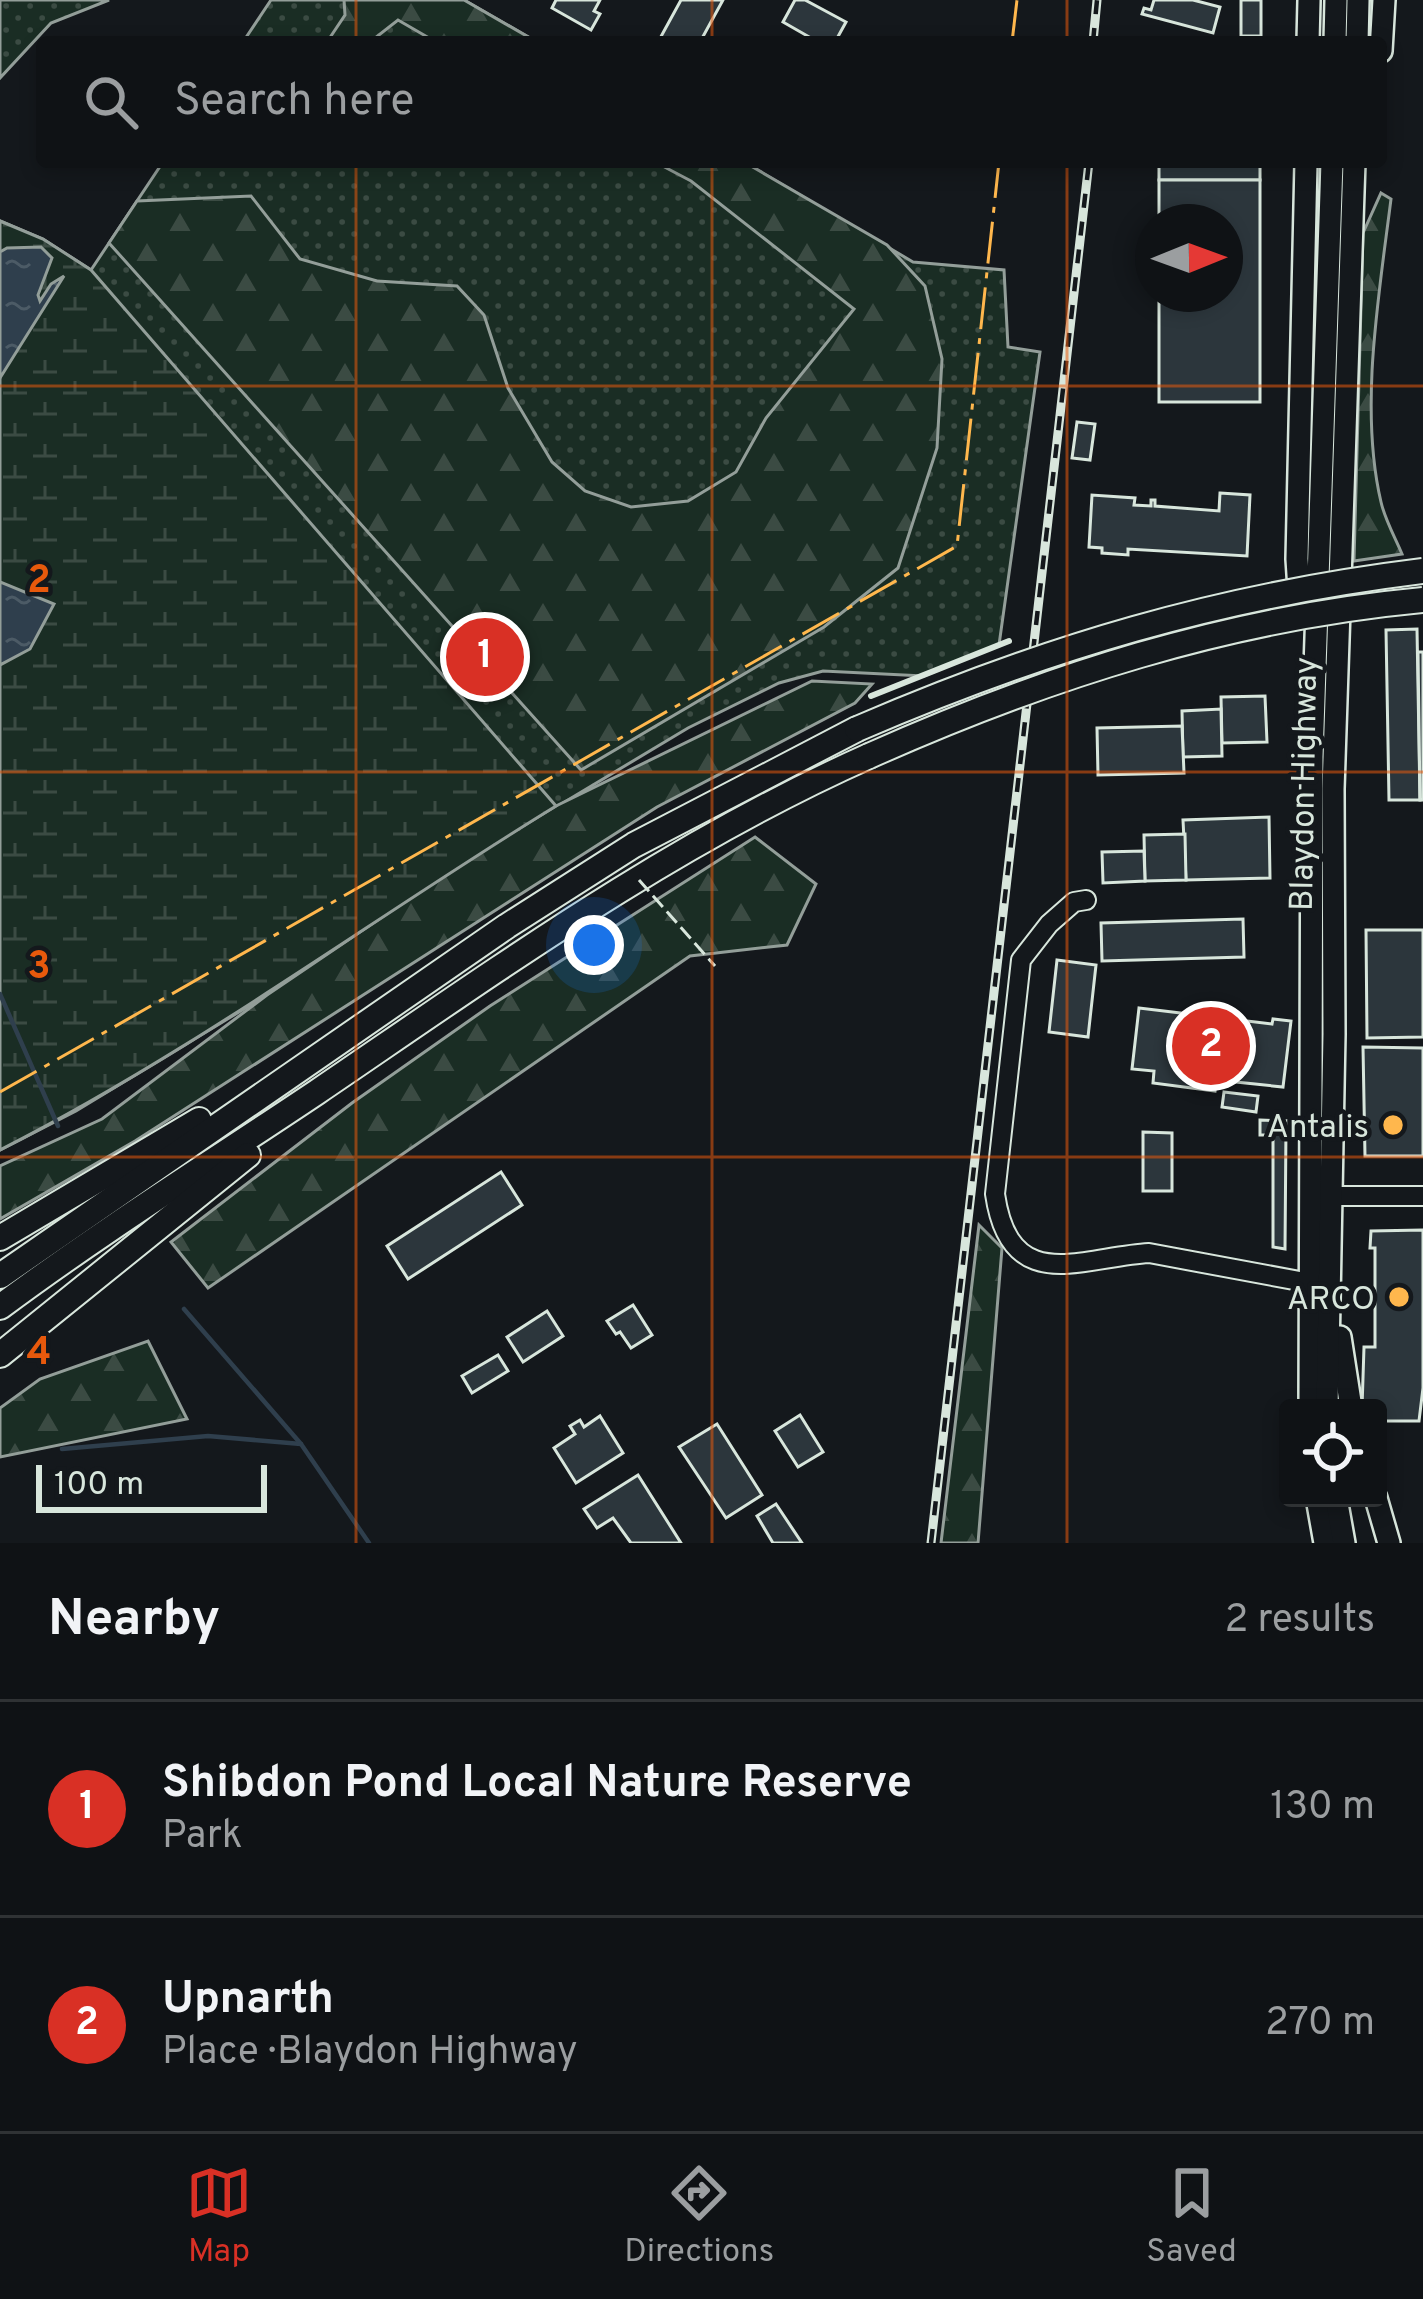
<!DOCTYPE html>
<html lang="en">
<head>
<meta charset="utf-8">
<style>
	:root { --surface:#0f1215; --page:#1d2022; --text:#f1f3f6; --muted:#9b9ea0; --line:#2f3234; --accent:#d93025 }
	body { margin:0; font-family:Overpass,sans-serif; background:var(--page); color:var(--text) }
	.controls { position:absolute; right:36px; bottom:36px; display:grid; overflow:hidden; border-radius:12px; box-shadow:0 6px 18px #0003 }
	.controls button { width:108px; height:108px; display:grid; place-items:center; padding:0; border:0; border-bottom:3px solid var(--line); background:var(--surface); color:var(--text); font:60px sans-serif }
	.compass { position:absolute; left:1135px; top:204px; width:108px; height:108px; border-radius:50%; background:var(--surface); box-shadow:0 6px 18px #0003; rotate:89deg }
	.scale { position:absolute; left:36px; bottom:30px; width:231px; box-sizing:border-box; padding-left:12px; border:6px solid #d8e6dc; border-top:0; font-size:33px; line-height:42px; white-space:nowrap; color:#d8e6dc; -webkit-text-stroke:9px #14181c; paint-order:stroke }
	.you { position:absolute; left:594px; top:945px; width:42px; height:42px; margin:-30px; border:9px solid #fff; border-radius:50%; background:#1a73e8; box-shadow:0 0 0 18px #1a73e833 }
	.badge { display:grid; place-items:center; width:78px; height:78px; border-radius:50%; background:var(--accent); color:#fff; font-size:39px; font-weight:700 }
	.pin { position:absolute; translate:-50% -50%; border:6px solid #fff; box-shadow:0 3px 12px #0006 }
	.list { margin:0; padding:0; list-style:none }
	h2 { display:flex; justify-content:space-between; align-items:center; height:156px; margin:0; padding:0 48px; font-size:51px }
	h2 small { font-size:39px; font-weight:400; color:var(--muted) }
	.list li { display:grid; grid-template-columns:78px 1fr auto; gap:36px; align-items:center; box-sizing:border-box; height:216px; padding:0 48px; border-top:3px solid var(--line) }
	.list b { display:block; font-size:45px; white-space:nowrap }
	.list p { margin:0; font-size:39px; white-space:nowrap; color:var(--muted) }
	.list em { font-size:39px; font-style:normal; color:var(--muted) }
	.icon { flex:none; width:66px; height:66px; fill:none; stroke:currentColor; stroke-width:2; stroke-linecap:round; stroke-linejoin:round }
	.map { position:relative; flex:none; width:1423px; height:1543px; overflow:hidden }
	.search { position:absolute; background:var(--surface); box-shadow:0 6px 18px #0003; left:36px; right:36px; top:36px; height:132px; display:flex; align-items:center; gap:30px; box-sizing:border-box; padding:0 42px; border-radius:12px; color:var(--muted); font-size:45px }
	.sheet { height:588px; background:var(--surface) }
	nav { display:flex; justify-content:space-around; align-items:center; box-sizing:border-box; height:168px; border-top:3px solid var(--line); background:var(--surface); font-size:33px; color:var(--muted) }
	nav a { display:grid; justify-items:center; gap:6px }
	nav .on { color:var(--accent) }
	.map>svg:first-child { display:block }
	.green { fill:url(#green-dots); stroke:#939e99; stroke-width:3 }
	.forest { fill:url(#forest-firs); stroke:#939e99; stroke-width:3 }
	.wetland { fill:url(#wetland-marsh); stroke:#939e99; stroke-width:3 }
	.water { fill:url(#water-ripples); stroke:#939e99; stroke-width:3 }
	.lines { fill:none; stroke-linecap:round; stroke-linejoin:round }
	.stream { stroke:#2f3f4d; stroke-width:4.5 }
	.building { fill:#2c363c; stroke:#d8e6dc; stroke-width:3 }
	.minor-casing { stroke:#d8e6dc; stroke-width:22 }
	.major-casing { stroke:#d8e6dc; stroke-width:26 }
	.highway-casing { stroke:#d8e6dc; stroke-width:28 }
	.minor { stroke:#14181c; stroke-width:18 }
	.major { stroke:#14181c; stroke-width:21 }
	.highway { stroke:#14181c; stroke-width:24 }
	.rail-casing { stroke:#d8e6dc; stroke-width:9 }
	.rail { stroke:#14181c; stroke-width:4.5; stroke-dasharray:14; stroke-linecap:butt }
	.highway-bridge-casing { stroke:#d8e6dc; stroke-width:28; stroke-linecap:butt }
	.highway-bridge { stroke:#14181c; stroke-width:24 }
	.fence { stroke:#d8e6dc; stroke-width:3; stroke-dasharray:15 6; stroke-linecap:butt }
	.wall { stroke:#d8e6dc; stroke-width:6 }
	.power { stroke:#ffb74d; stroke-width:3; stroke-dasharray:42 9 6 9; stroke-linecap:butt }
	.grid { fill:none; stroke:#e8590c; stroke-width:3; stroke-opacity:0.55 }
	.poi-dot { fill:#ffb74d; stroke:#14181c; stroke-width:4.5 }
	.labels { text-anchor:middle; stroke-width:9; stroke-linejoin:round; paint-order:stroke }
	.street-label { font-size:33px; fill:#d8e6dc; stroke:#14181c }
	.poi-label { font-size:33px; fill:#d8e6dc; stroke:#14181c; text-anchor:end }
	.grid-label { font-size:39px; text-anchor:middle; font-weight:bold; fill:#e8590c; stroke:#14181c; stroke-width:9; stroke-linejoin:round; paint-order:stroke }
</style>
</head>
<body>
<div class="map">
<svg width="1423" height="1543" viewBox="0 0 1423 1543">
	<defs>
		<pattern id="green-dots" width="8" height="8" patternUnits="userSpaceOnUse" patternTransform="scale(3)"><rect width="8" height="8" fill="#1a2d24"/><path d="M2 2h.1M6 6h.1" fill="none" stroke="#3b4b43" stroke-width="1.8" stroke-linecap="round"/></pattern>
		<pattern id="forest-firs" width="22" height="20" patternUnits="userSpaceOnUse" patternTransform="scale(3)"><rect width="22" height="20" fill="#1a2d24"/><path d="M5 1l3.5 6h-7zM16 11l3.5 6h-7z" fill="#3b4b43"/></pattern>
		<pattern id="wetland-marsh" width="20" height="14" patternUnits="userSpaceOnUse" patternTransform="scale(3)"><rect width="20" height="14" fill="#1a2d24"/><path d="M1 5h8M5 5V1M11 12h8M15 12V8" fill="none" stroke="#3b4b43"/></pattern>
		<pattern id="water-ripples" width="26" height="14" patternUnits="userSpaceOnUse" patternTransform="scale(3)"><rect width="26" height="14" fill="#2f3f4d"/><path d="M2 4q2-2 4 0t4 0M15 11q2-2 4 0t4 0" fill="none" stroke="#4c5b66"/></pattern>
	</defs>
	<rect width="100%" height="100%" fill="#14181c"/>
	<g class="green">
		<polygon points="0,0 109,0 51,23 0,78"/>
		<polygon points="271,0 464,0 537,42 243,42"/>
		<polygon points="163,162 744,162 913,262 1004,270 1008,347 1040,352 999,645 924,676 823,671 779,683 688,728 453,869 267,995 76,1111 0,1150 0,221 43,239 91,270"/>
	</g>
	<g class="forest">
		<polygon points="344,0 464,0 537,42 436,42 398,20 370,42 327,42 345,15"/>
		<polygon points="655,162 744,162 887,245 925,286 942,359 937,448 898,568 824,627 581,770 109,243 137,201 251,196 300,259 377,281 457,286 484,315 508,388 552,462 585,491 631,507 688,501 736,472 766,418 854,309 691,181"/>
		<path d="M1381,193L1391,199C1379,295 1359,408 1381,502C1385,520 1395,537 1402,554L1354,561L1363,233Z"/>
		<polygon points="812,681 872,684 855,703 657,807 135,1141 0,1219 0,1166 102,1119 267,995 453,869 556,806"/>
		<polygon points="755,837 816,884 787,945 690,956 208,1288 171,1242 352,1103 490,1006"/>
		<polygon points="979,1225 1002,1248 978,1543 941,1543"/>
		<polygon points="148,1341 187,1419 0,1457 0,1408 40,1379"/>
	</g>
	<path class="wetland" d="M0,221L43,239L91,270L556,806C370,920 195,1051 0,1150Z"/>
	<g class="water">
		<polygon points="41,247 52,258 38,295 40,301 51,284 64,276 0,378 0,252 7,248"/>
		<polygon points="0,582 54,604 30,649 0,665"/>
	</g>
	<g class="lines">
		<g class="stream">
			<polyline points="0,994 58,1126"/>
			<polyline points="184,1309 301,1444 369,1543"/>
			<polyline points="62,1449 208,1436 301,1444"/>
		</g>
	</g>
	<g class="building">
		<polygon points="556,0 600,0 594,11 600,14 591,30 552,8"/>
		<polygon points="681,0 723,0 700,42 658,42"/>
		<polygon points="795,0 805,0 846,22 835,42 818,42 783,22"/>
		<polygon points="1154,0 1193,0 1220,7 1213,33 1142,14 1144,8 1151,10"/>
		<rect x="1241" y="0" width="20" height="36"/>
		<rect x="1159" y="162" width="101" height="18"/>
		<polygon points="1159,180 1260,180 1260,402 1159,402 1159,294 1225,294 1225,222 1159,222"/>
		<polygon points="1077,422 1095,424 1090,460 1072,458"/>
		<polygon points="1220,493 1250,495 1247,556 1128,549 1128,555 1102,553 1102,548 1089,547 1092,495 1135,498 1134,505 1151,506 1151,500 1155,500 1155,506 1219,511"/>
		<polygon points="1417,629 1420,800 1389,800 1386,630"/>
		<polygon points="1418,652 1423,652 1423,800 1420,800"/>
		<polygon points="1265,696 1267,742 1222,743 1221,697"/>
		<polygon points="1221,709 1222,756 1183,757 1182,711"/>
		<polygon points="1182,726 1184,773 1098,775 1097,728"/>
		<polygon points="1269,817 1270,878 1186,880 1183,820"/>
		<polygon points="1185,834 1186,880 1145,881 1144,835"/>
		<polygon points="1144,851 1145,881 1103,883 1102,852"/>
		<polygon points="1243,919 1244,957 1102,961 1101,923"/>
		<polygon points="1366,930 1423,930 1423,1037 1367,1038"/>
		<polygon points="1057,960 1096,965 1088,1037 1049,1032"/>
		<polygon points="1139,1008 1272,1024 1273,1019 1291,1021 1283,1087 1216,1080 1215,1091 1153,1083 1154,1071 1132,1069"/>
		<polygon points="1363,1047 1423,1048 1423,1156 1365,1156"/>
		<polygon points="1224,1092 1258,1096 1256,1112 1222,1107"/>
		<polygon points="1260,1120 1290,1121 1286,1126 1285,1249 1273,1247 1273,1135 1260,1135"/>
		<polygon points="1143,1132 1172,1133 1172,1191 1143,1191"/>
		<polygon points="501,1172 522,1205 408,1279 387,1246"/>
		<polygon points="1423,1230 1423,1388 1419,1421 1378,1421 1378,1408 1362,1408 1364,1347 1375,1347 1375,1248 1370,1248 1371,1231"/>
		<polygon points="633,1305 652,1335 631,1348 620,1332 616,1334 607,1321"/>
		<polygon points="547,1311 563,1336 523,1362 507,1337"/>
		<polygon points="498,1355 508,1371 472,1393 462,1376"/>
		<polygon points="800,1415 823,1452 798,1467 775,1431"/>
		<polygon points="600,1416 623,1453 576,1483 554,1448 575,1434 570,1426 580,1420 584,1427"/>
		<polygon points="717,1424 762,1495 726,1518 679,1447"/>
		<polygon points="638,1475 681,1543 631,1543 613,1518 597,1528 584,1509"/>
		<polygon points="776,1504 802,1543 773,1543 757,1516"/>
	</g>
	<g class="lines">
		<g class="minor-casing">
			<g id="minor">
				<path d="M1086,900L1074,902L1049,924L1021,960L995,1194C1010,1297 1081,1257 1149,1253L1310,1283"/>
				<polyline points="1331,1196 1423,1196"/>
			</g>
		</g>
		<g class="major-casing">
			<g id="major">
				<polyline points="1308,42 1309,0"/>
				<polyline points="1335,42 1336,0"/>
				<polyline points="1357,42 1358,0"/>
				<polyline points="1381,51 1384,0"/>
				<polyline points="1300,605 1297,559 1306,162"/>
				<polyline points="1340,1337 1351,1408"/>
				<polyline points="1310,1408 1312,757 1332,162"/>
				<polyline points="1327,1408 1334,1034 1333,789 1354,162"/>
				<polyline points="1317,1498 1325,1543"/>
				<polyline points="1336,1498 1344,1543"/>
				<polyline points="1376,1498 1389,1543"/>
			</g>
		</g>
		<g class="highway-casing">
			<g id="highway">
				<polyline points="0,1238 199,1120"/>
				<polyline points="0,1276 507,926 634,845 857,729"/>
				<path d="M0,1307C102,1231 211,1163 317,1092C495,971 671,844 869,756"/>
				<polyline points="0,1355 248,1155"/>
			</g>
		</g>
		<use href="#minor" class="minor"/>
		<use href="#major" class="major"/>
		<use href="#highway" class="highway"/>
		<g class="rail-casing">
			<g id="rail">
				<polyline points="1093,42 1097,0"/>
				<polyline points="931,1543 1089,162"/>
			</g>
		</g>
		<use href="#rail" class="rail"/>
		<g class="highway-bridge-casing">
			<g id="highway-bridge">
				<path d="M857,729C1045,648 1219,596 1423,571"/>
				<path d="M869,756C1046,677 1229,618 1423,600"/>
			</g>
		</g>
		<use href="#highway-bridge" class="highway-bridge"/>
		<polyline class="fence" points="639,880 715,966"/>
		<polyline class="wall" points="871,696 1009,641"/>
		<g class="power">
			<polyline points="1012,42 1017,0"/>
			<polyline points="0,1092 957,546 999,162"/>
		</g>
	</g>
	<path class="grid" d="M356,0V42M712,0V42M1067,0V42M356,162V1543M712,162V1543M1067,162V1543M0,386H1423M0,772H1423M0,1157H1423"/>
	<g class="poi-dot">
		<circle cx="1393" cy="1125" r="12"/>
		<circle cx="1399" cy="1297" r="12"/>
	</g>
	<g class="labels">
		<g class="street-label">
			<text transform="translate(1302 784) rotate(-89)" y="12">Blaydon Highway</text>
		</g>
		<g class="poi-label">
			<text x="1369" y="1137">Antalis</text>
			<text x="1375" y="1309">ARCO</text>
		</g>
	</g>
	<g class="grid-label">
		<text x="39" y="592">2</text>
		<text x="39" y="978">3</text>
		<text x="39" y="1364">4</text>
	</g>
</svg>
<div class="controls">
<button><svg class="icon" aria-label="locate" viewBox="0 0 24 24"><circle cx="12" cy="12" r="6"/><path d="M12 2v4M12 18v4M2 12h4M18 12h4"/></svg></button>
</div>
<svg class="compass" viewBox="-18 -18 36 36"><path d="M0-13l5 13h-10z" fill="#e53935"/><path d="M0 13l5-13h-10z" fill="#9b9ea0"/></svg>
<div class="scale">100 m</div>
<div class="you"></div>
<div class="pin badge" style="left:485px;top:657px">1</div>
<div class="pin badge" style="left:1211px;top:1046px">2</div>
<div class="search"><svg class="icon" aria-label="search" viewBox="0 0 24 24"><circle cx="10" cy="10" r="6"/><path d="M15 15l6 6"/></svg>Search here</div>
</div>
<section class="sheet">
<h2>Nearby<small>2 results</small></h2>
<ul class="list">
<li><span class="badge">1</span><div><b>Shibdon Pond Local Nature Reserve</b><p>Park</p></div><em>130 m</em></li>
<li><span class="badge">2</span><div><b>Upnarth</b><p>Place · Blaydon Highway</p></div><em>270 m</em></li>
</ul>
</section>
<nav>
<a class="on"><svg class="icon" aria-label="map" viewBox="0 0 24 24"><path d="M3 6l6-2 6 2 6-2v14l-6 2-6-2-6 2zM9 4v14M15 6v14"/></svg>Map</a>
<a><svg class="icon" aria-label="directions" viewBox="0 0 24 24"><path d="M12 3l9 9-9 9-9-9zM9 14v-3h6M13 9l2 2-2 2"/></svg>Directions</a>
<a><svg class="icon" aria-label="saved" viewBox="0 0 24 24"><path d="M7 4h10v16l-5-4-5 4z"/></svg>Saved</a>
</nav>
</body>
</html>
